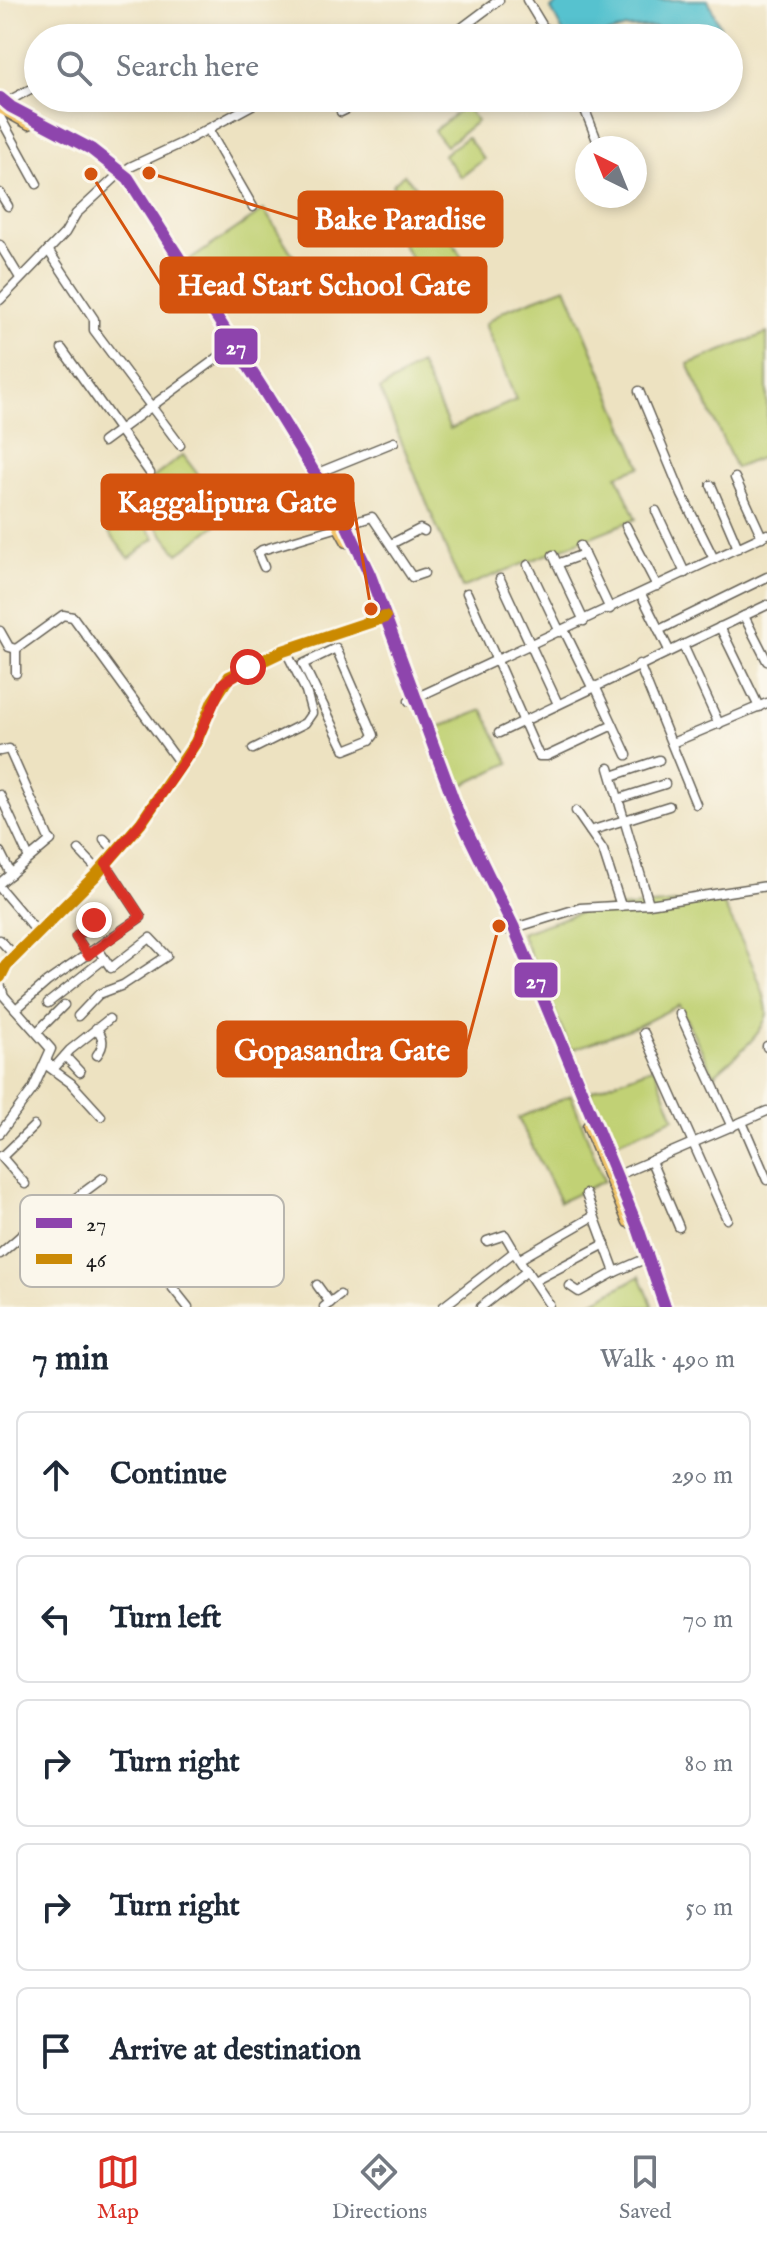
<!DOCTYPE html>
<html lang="en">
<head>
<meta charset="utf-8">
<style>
	:root { --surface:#fff; --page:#f2f2f3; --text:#1f2937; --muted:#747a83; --line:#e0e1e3; --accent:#d93025 }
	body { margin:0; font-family:"IM FELL English",serif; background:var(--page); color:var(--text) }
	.compass { position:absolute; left:575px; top:136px; width:72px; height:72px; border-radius:50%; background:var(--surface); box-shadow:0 4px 12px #0003; rotate:317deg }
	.stop { position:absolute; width:24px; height:24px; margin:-18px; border:6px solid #d93025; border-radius:50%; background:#fff }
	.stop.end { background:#d93025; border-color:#fff; box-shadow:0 2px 8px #0008 }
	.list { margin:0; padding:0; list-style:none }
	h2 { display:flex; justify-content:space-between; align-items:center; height:104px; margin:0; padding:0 32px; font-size:34px }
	h2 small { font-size:26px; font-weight:400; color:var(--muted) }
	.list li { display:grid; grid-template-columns:52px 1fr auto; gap:24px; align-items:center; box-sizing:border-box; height:128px; margin:0 16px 16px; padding:0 16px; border:2px solid var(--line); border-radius:12px }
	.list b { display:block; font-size:30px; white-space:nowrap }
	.list em { font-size:26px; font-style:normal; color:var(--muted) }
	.icon { flex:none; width:44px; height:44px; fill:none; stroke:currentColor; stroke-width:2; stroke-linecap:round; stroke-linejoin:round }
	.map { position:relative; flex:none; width:767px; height:1307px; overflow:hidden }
	.search { position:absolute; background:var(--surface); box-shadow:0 4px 12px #0003; left:24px; right:24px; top:24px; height:88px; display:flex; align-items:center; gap:20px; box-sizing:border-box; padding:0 28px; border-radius:44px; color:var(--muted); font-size:30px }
	.sheet { height:824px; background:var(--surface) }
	nav { display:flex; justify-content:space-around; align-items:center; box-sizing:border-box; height:112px; border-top:2px solid var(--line); background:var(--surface); font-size:22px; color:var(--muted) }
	nav a { display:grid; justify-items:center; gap:4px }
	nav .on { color:var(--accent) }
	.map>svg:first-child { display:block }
	.green { fill:#c1d174; stroke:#6e7648; stroke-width:2 }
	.water { fill:#56c2cf; stroke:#396f76; stroke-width:2 }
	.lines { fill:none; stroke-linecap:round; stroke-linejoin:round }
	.minor-casing { stroke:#656156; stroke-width:11 }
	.major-casing { stroke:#656156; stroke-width:13 }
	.minor { stroke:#fff; stroke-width:8 }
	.major { stroke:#f1c369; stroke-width:10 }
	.bus-1-casing { stroke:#fbf7ec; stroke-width:18 }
	.bus-2-casing { stroke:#fbf7ec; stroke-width:18 }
	.bus-1 { stroke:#8e44ad; stroke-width:12 }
	.bus-2 { stroke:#cb8a06; stroke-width:12 }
	.route { stroke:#d93025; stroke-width:10 }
	.key { fill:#fbf7ec; stroke:#b8b5ae; stroke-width:2 }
	.key-label { font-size:22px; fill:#1c1c1c }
	.leader { fill:none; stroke:#d4530e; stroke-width:3 }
	.callout-dot { fill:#d4530e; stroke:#fbf7ec; stroke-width:3 }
	.callout { fill:#d4530e; stroke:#d4530e; stroke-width:3 }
	.callout-label { font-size:30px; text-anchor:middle; font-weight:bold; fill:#fff }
	.line-badge { stroke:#fbf7ec; stroke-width:3 }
	.badge-label { font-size:22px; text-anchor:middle; font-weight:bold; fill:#fff }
</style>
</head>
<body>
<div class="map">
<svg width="767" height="1307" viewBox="0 0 767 1307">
	<rect width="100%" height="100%" fill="#fbf7ec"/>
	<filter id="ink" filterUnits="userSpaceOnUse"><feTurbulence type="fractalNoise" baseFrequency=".0125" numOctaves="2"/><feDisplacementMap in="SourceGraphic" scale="16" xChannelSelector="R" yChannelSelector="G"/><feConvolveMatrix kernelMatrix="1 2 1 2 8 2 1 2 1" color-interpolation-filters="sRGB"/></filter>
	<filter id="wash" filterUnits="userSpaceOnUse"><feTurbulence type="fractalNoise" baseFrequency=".006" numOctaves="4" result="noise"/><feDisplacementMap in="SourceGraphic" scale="32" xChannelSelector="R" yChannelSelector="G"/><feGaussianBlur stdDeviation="1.8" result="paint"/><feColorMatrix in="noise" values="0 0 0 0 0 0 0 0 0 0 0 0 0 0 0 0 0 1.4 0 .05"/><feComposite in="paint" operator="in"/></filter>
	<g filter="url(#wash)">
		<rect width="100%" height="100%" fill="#ede2c1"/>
		<g class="green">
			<polygon points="465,106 477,121 446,146 434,131"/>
			<polygon points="467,137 484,159 461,177 443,155"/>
			<polygon points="404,174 423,195 410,206 392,185"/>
			<polygon points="429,199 462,258 423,280 390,221"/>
			<polygon points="264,210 298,263 225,314 190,260"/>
			<polygon points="566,287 641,467 617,475 636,519 462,588 380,390 420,364 450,429 516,400 485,324 505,310"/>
			<polygon points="767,333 767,455 736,468 688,364"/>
			<polygon points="183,455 199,476 186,486 216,525 178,554 132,494"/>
			<polygon points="135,512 155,538 129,558 109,533"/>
			<polygon points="483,710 509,763 455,789 433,729"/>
			<path d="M721,899C734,926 767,987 767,1014C763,1036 730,1060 714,1075L679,1005L638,1026L571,1050L521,933L584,911Z"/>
			<polygon points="654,1067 674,1118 610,1145 590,1091"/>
			<polygon points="571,1095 604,1181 560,1202 518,1118"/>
			<polygon points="640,1276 653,1307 583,1307"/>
		</g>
		<polygon class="water" points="561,0 708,0 721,29 718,38 677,38 656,27 625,28 594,38 566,38 551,9"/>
	</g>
	<g filter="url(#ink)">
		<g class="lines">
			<g class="minor-casing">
				<g id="minor">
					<polyline points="527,0 550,38"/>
					<polyline points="396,38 416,32 455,33 499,0"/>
					<polyline points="634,38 637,38"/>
					<polyline points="336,98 337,104 343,102 347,109 341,112"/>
					<polyline points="6,107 12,99 38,85"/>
					<polyline points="0,117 37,184"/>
					<polyline points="208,129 253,207"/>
					<polyline points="600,148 585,110 588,106 604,98"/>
					<polyline points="0,193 8,206"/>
					<polyline points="0,245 20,278"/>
					<polyline points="48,250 94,319 94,330 180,445"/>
					<polyline points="0,300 65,233 76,214 117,176 130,167 182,143 265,98"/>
					<polyline points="62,349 150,473"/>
					<polyline points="639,391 682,495 714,559"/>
					<polyline points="103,442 231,348"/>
					<polyline points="315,474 394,442"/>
					<polyline points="735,478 762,537"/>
					<polyline points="711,485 738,548"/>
					<polyline points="656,511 685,573"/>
					<polyline points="626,526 657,586"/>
					<polyline points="391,544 420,529 424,531"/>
					<polyline points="580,546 610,609"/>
					<polyline points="553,555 584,621"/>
					<polyline points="557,564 584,554"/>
					<polyline points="528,565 560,632"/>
					<polyline points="264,567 258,553 262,550 372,517 412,577 424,573"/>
					<polyline points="500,579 558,704"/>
					<polyline points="467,593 539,756 547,756 613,725"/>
					<polyline points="641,594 669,650"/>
					<polyline points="744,616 767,661"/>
					<polyline points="720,627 759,707"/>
					<polyline points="564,630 592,687"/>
					<polyline points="659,630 767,577"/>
					<polyline points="0,631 9,647 16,649"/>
					<polyline points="683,645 719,724"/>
					<polygon points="336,648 374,735 370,740 345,750 303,664"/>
					<polyline points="639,664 696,804"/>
					<polyline points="16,673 16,649 63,615 73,617 181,765"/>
					<polyline points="595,686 627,755"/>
					<polyline points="409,701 767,534"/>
					<polyline points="499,733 767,605"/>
					<polyline points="672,743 767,703"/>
					<polyline points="253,749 305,723 312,713 306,691 286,651"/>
					<polyline points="0,751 9,749 50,841"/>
					<polyline points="609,768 649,904"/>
					<polyline points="612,776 659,760"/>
					<polyline points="0,795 29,858"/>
					<polyline points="618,799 665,784"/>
					<polyline points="576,811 603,850 621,906"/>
					<polyline points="590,831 669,806"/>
					<polyline points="104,839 116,852"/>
					<polyline points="79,850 99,871"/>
					<polyline points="0,852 11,874"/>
					<polyline points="0,883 51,840"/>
					<polyline points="0,888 38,933"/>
					<polyline points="508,930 580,908 649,904 767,886"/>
					<polyline points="0,940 15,956"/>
					<polyline points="88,955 76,937 94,920"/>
					<polyline points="0,977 6,965 95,876 141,823 196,742 213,701 229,677 283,651 385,617"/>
					<polyline points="0,984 4,996 51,1049 33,1089 0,1133"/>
					<polyline points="48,1003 104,959"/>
					<polyline points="16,1009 47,982 141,917 106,864"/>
					<polyline points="680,1014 732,1127"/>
					<polyline points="78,1016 99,994 123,985 167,956 150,938 111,968 97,948"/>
					<path d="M96,1028C104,1037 105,1045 97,1055"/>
					<polyline points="37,1032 64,1005"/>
					<polyline points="644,1033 727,1219"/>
					<polyline points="767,1046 767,1047"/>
					<polyline points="65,1056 80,1072"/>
					<polyline points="46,1062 55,1067 70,1050 109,1019"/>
					<polyline points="49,1067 71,1083 101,1116"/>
					<polyline points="742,1122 767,1180"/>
					<polyline points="1,1156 25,1184"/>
					<polyline points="2,1157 34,1126"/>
					<polyline points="651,1161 679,1227"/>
					<polyline points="616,1176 767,1111"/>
					<polyline points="586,1194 615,1272"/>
					<polyline points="487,1241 505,1235 515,1252"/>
					<polyline points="0,1254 39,1220 57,1212 103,1178"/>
					<polyline points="520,1259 594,1216"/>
					<polyline points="164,1277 188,1307"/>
					<polyline points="534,1281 605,1244"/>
					<polyline points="317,1285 330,1303"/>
					<polyline points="570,1286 579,1292 615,1272 647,1258"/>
					<polyline points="324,1307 340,1295"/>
					<polyline points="443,1307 514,1252 549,1304"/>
					<polyline points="481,1307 527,1271"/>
				</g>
			</g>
			<g class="major-casing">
				<g id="major">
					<polyline points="0,98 11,107 91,149 128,178 266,394 346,524 370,575 459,815 514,928 638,1228 665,1307"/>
					<polyline points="0,108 29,124"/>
					<polyline points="326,504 347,542"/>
					<polyline points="588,1126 628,1222"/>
				</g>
			</g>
			<use href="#minor" class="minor"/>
			<use href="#major" class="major"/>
			<g class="bus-1-casing">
				<polyline id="bus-1" points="0,98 11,107 91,149 128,178 266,394 346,524 370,575 459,815 514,928 638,1228 665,1307"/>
			</g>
			<g class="bus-2-casing">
				<polyline id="bus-2" points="0,977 6,965 95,876 141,823 196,742 213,701 229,677 283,651 385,617"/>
			</g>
			<use href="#bus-1" class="bus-1"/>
			<use href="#bus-2" class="bus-2"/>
		</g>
	</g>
	<g class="lines" filter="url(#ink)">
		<polyline class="route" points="94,920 76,937 88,955 141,917 106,864 141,823 185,760 196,742 223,683 248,667"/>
	</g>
	<rect x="20" y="1195" width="264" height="92" rx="12" class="key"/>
	<rect x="36" y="1218" width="36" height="10" fill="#8e44ad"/>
	<rect x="36" y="1254" width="36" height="10" fill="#cb8a06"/>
	<g class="key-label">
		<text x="86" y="1231">27</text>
		<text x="86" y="1267">46</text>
	</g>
	<path class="leader" d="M149 173L299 219M91 174L161 285M371 609L353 502M499 926L466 1049"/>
	<g class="callout-dot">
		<circle cx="149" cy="173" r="8"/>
		<circle cx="91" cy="174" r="8"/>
		<circle cx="371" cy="609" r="8"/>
		<circle cx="499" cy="926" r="8"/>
	</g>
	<g class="callout">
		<rect x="299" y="192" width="203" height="54" rx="8"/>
		<rect x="161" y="258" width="325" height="54" rx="8"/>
		<rect x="102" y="475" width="251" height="54" rx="8"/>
		<rect x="218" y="1022" width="248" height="54" rx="8"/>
	</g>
	<g class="callout-label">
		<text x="400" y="229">Bake Paradise</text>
		<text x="324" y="295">Head Start School Gate</text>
		<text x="227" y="512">Kaggalipura Gate</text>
		<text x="342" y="1060">Gopasandra Gate</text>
	</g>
	<g class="line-badge">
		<rect x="213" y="327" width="46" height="39" rx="8" fill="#8e44ad"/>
		<rect x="513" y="961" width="46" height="38" rx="8" fill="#8e44ad"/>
	</g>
	<g class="badge-label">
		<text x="236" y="354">27</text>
		<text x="536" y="988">27</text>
	</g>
</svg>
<svg class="compass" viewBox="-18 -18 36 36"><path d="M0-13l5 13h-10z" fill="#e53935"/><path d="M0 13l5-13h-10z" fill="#747a83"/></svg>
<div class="stop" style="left:248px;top:667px"></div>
<div class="stop end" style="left:94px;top:920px"></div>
<div class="search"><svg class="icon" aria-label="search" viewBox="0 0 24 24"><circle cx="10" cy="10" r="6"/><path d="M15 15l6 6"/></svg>Search here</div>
</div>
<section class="sheet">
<h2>7 min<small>Walk · 490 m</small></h2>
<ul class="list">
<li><svg class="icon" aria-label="ahead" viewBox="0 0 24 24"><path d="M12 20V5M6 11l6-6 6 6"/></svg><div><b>Continue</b></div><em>290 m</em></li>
<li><svg class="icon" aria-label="left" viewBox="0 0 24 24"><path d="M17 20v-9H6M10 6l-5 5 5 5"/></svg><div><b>Turn left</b></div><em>70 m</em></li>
<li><svg class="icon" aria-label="right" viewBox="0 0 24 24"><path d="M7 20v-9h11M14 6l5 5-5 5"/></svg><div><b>Turn right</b></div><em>80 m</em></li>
<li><svg class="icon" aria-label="right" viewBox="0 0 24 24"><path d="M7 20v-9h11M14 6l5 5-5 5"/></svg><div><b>Turn right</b></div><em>50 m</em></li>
<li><svg class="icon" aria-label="arrive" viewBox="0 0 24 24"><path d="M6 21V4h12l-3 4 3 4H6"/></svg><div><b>Arrive at destination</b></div></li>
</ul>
</section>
<nav>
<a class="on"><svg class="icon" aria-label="map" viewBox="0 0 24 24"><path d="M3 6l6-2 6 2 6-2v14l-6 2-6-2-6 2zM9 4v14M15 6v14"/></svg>Map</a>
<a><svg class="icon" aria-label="directions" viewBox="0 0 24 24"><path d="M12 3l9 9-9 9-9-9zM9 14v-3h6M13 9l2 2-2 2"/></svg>Directions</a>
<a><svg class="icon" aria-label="saved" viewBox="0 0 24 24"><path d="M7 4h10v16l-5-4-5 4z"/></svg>Saved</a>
</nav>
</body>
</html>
